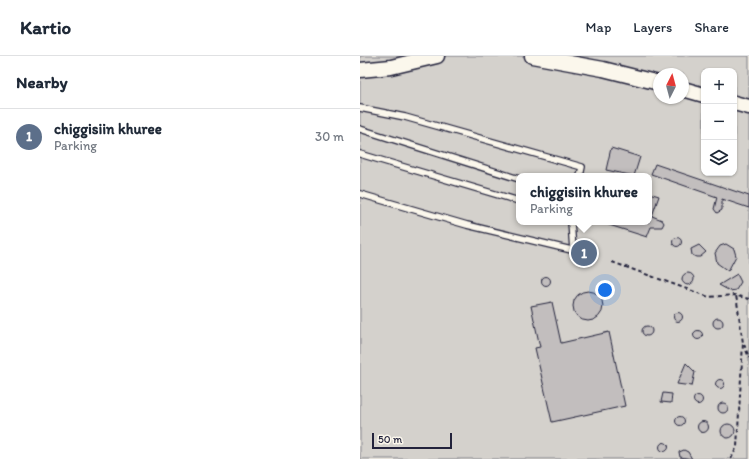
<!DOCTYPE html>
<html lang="en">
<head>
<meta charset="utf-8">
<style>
	:root { --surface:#fff; --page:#f2f2f3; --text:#1f2937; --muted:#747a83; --line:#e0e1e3; --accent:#1a73e8 }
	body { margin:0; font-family:Itim,sans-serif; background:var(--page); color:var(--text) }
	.controls { position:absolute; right:12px; top:12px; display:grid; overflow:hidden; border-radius:8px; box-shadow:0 1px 3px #0004 }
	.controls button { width:36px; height:36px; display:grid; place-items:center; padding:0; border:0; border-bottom:1px solid var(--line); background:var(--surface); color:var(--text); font:20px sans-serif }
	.compass { position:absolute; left:293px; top:12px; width:36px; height:36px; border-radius:50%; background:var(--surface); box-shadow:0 1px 3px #0004; rotate:6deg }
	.scale { position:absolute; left:12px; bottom:10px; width:80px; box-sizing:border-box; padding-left:4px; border:2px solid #22223b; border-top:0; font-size:11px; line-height:14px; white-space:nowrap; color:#22223b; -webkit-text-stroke:3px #fbf7ec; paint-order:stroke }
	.you { position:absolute; left:245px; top:234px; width:14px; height:14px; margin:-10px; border:3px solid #fff; border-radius:50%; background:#1a73e8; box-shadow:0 0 0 6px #1a73e833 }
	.badge { display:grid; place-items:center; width:26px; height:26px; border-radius:50%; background:var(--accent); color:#fff; font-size:13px; font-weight:700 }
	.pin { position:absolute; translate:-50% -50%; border:2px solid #fff; box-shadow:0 1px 4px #0006 }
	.popup { position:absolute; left:156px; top:117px; width:136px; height:52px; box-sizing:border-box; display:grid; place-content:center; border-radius:8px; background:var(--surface); filter:drop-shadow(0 1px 3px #0005); font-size:13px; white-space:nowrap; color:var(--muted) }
	.popup b { font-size:15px; color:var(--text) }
	.popup::after { content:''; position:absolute; left:50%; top:100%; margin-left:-8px; border:8px solid transparent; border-top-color:var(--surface) }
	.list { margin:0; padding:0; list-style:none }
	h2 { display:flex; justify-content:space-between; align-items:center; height:52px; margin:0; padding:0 16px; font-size:17px }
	h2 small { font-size:13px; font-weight:400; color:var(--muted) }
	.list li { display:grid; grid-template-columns:26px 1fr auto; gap:12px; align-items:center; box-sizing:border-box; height:56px; padding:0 16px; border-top:1px solid var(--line) }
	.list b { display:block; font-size:15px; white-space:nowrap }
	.list p { margin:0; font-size:13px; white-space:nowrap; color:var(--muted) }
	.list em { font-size:13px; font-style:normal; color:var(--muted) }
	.icon { flex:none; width:22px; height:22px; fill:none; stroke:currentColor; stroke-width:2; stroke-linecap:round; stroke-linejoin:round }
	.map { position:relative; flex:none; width:389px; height:403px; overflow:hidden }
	header { display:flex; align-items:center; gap:24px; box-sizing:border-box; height:56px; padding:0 20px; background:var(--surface); border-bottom:1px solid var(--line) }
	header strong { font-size:19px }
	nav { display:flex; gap:22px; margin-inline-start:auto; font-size:14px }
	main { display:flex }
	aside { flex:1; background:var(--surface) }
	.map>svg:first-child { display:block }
	.green { fill:#d4d1cc; stroke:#7b7a84; fill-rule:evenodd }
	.building { fill:#c2bebe; stroke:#22223b }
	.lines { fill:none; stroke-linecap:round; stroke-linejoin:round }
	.service-casing { stroke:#22223b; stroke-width:8 }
	.tertiary-casing { stroke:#22223b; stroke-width:17 }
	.path { stroke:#22223b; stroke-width:2; stroke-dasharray:4 3; stroke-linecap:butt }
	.service { stroke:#fbf7ec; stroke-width:5.5 }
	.tertiary { stroke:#fbf7ec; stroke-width:14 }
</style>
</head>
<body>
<header>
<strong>Kartio</strong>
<nav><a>Map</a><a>Layers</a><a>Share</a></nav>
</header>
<main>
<aside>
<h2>Nearby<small></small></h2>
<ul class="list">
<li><span class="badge" style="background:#5c6f8a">1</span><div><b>chiggisiin khuree</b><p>Parking</p></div><em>30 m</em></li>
</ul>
</aside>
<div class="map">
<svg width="389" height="403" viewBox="0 0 389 403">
	<rect width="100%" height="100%" fill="#f2eee5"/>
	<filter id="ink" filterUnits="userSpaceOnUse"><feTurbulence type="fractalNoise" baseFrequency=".025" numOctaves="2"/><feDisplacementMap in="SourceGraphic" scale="8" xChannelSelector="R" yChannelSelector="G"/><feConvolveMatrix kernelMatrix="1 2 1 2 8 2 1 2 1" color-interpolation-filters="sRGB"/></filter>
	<g filter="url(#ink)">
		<path class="green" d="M0,0H389V403H0ZM344,15H374V117H344ZM299,18H323V42H299ZM159,120H289V166H159Z"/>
		<g class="building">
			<polygon points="251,92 280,101 274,120 246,114"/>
			<polygon points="295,108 389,140 389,152 362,143 362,154 357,157 354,153 357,141 291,118"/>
			<polygon points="289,137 299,140 292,160 302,164 304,167 302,171 291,171 287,181 246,168 247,166 289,166"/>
			<circle cx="317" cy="186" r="4.5"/>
			<polygon points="366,188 374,193 376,200 368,215 357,207 355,197 360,190"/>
			<polygon points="339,189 346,196 340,201 336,201 332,199 331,193"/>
			<circle cx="328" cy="223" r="6"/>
			<polygon points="377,218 381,226 376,234 370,235 359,229"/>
			<circle cx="186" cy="225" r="4.5"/>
			<circle cx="228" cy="250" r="15"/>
			<polygon points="192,246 201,287 249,276 265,350 192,366 175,292 180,291 171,250"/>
			<circle cx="318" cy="261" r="4.5"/>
			<circle cx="358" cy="267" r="5"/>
			<circle cx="287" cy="275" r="5"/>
			<circle cx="338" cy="279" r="4.5"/>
			<polygon points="326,307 335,316 332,330 317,328"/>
			<circle cx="360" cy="328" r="4.5"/>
			<polygon points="303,337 312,338 311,347 301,346"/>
			<circle cx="338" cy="344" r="4.5"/>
			<circle cx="363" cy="352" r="5"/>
			<circle cx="320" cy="365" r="4.5"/>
			<circle cx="343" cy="371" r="5.5"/>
			<circle cx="368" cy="375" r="7"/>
			<circle cx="304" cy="391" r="4.5"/>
			<polygon points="324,394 328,396 332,403 320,401 319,396"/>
		</g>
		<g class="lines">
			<g class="service-casing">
				<g id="service">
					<polyline points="0,52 45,61 222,111 220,120"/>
					<polyline points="0,73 159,123"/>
					<polyline points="0,98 159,145"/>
					<polyline points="0,138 107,169 224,197"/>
					<polyline points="211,166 213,194"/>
				</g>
			</g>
			<g class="tertiary-casing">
				<g id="tertiary">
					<polyline points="172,0 243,13 299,27"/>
					<polyline points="0,14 31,11 77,0"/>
					<polyline points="323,33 344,39"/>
					<polyline points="374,47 389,51"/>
				</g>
			</g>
			<g class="path">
				<polyline points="252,206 349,241 374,239 389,243"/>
				<polyline points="384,288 389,302"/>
				<polyline points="371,403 377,391 383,287 376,239"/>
			</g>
			<use href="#service" class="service"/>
			<use href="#tertiary" class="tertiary"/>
		</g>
	</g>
</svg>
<div class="controls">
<button>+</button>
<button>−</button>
<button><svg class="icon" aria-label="layers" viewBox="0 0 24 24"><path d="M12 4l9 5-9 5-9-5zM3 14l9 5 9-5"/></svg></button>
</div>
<svg class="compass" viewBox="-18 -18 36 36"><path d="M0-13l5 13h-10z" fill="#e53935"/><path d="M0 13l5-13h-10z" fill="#747a83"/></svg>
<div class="scale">50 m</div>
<div class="you"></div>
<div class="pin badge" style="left:224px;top:197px;background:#5c6f8a">1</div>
<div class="popup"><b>chiggisiin khuree</b>Parking</div>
</div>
</main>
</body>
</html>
